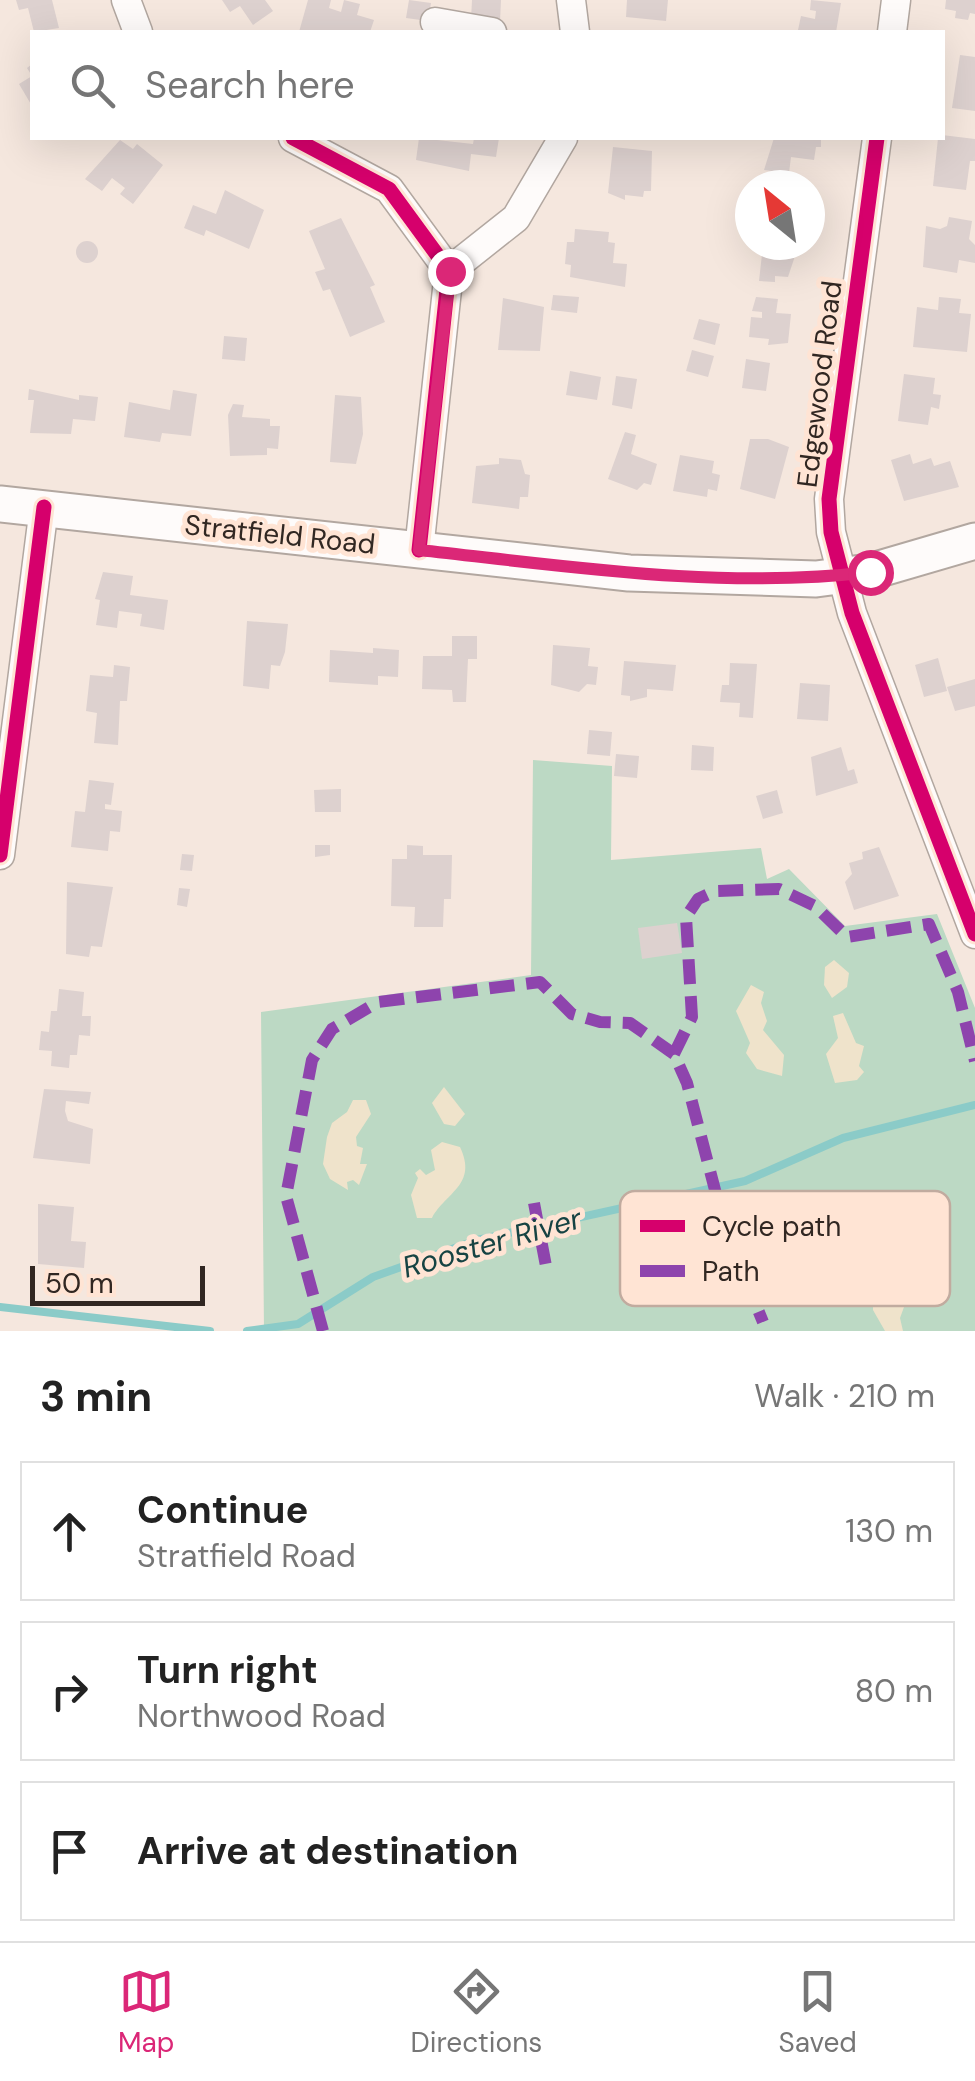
<!DOCTYPE html>
<html lang="en">
<head>
<meta charset="utf-8">
<style>
	:root { --surface:#fff; --page:#f6f6f6; --text:#222; --muted:#767676; --line:#e0e0e0; --accent:#db2777 }
	body { margin:0; font-family:"DM Sans",sans-serif; background:var(--page); color:var(--text) }
	.compass { position:absolute; left:735px; top:170px; width:90px; height:90px; border-radius:50%; background:var(--surface); box-shadow:0 10px 40px #0002; rotate:330deg }
	.scale { position:absolute; left:30px; bottom:25px; width:175px; box-sizing:border-box; padding-left:10px; border:5px solid #312722; border-top:0; font-size:28px; line-height:35px; white-space:nowrap; color:#312722; -webkit-text-stroke:8px #ffe4d4; paint-order:stroke }
	.stop { position:absolute; width:30px; height:30px; margin:-22px; border:8px solid #db2777; border-radius:50%; background:#fff }
	.stop.end { background:#db2777; border-color:#fff; box-shadow:0 2px 10px #0008 }
	.list { margin:0; padding:0; list-style:none }
	h2 { display:flex; justify-content:space-between; align-items:center; height:130px; margin:0; padding:0 40px; font-size:42px }
	h2 small { font-size:32px; font-weight:400; color:var(--muted) }
	.list li { display:grid; grid-template-columns:65px 1fr auto; gap:30px; align-items:center; box-sizing:border-box; height:140px; margin:0 20px 20px; padding:0 20px; border:2px solid var(--line); border-radius:0px }
	.list b { display:block; font-size:38px; white-space:nowrap }
	.list p { margin:0; font-size:32px; white-space:nowrap; color:var(--muted) }
	.list em { font-size:32px; font-style:normal; color:var(--muted) }
	.icon { flex:none; width:55px; height:55px; fill:none; stroke:currentColor; stroke-width:2; stroke-linecap:round; stroke-linejoin:round }
	.map { position:relative; flex:none; width:975px; height:1331px; overflow:hidden }
	.search { position:absolute; background:var(--surface); box-shadow:0 10px 40px #0002; left:30px; right:30px; top:30px; height:110px; display:flex; align-items:center; gap:25px; box-sizing:border-box; padding:0 35px; border-radius:0px; color:var(--muted); font-size:38px }
	.sheet { height:610px; background:var(--surface) }
	nav { display:flex; justify-content:space-around; align-items:center; box-sizing:border-box; height:140px; border-top:2px solid var(--line); background:var(--surface); font-size:28px; color:var(--muted) }
	nav a { display:grid; justify-items:center; gap:5px }
	nav .on { color:var(--accent) }
	.map>svg:first-child { display:block }
	.green { fill:#bcd9c4 }
	.sand { fill:#efe3cb }
	.lines { fill:none; stroke-linecap:round; stroke-linejoin:round }
	.stream { stroke:#8bcbc8; stroke-width:8 }
	.building { fill:#ddd1cf }
	.minor-casing { stroke:#b2a7a0; stroke-width:31 }
	.major-casing { stroke:#b2a7a0; stroke-width:39 }
	.minor { stroke:#fefbfa; stroke-width:28 }
	.major { stroke:#fefbfa; stroke-width:35 }
	.quiet { stroke:#8e44ad; stroke-width:12; stroke-dasharray:25 12; stroke-linecap:butt }
	.cycleway-casing { stroke:#ffe4d4; stroke-width:21 }
	.cycleway { stroke:#d6006c; stroke-width:15 }
	.route { stroke:#db2777; stroke-width:12 }
	.labels { text-anchor:middle; stroke-width:10; stroke-linejoin:round; paint-order:stroke }
	.street-label { font-size:28px; fill:#312722; stroke:#ffe4d4 }
	.water-label { font-size:30px; font-style:italic; fill:#164343; stroke:#ffe4d4 }
	.key { fill:#ffe4d4; stroke:#c1ab9f; stroke-width:2.5 }
	.key-label { font-size:28px; fill:#312722 }
</style>
</head>
<body>
<div class="map">
<svg width="975" height="1331" viewBox="0 0 975 1331">
	<rect width="100%" height="100%" fill="#f5e7de"/>
	<polygon class="green" points="533,760 612,766 611,860 761,848 767,879 789,869 845,926 937,914 975,1008 975,1331 264,1331 261,1012 531,975"/>
	<g class="sand">
		<polygon points="834,960 849,973 847,987 832,998 824,985 825,967"/>
		<polygon points="751,985 764,992 761,1003 767,1021 763,1030 784,1055 782,1076 757,1069 746,1053 750,1043 736,1011"/>
		<polygon points="843,1013 856,1043 864,1046 859,1066 864,1072 857,1080 835,1083 826,1054 838,1038 833,1016"/>
		<polygon points="444,1087 465,1114 455,1126 444,1124 432,1103"/>
		<polygon points="353,1100 366,1100 371,1114 356,1137 357,1146 363,1148 360,1164 367,1164 359,1185 353,1180 347,1182 348,1190 330,1179 323,1164 327,1137 332,1123 347,1112"/>
		<path d="M442,1142L460,1147C478,1185 446,1192 432,1218H417L411,1195L418,1178L415,1173L420,1169L426,1175L435,1170L431,1150Z"/>
		<polygon points="889,1275 902,1277 911,1288 900,1318 903,1331 885,1331 873,1310 873,1296"/>
	</g>
	<g class="lines">
		<g class="stream">
			<polyline points="0,1307 210,1331"/>
			<polyline points="247,1331 298,1324 373,1277 477,1240 745,1181 843,1138 975,1105"/>
		</g>
	</g>
	<g class="building">
		<polygon points="16,0 52,0 59,28 34,32 28,8 19,10"/>
		<polygon points="222,0 265,0 273,11 253,25 240,6 230,12"/>
		<polygon points="308,0 331,0 329,8 341,12 344,0 360,4 357,15 374,20 370,32 299,32"/>
		<polygon points="409,0 431,3 428,21 406,18"/>
		<polygon points="472,0 501,0 500,22 471,20"/>
		<polygon points="627,0 668,0 666,21 626,17"/>
		<polygon points="811,0 841,3 836,32 798,30 801,16 815,19 816,11 810,10"/>
		<polygon points="946,0 975,0 975,14 970,13 968,20 955,18 956,11 945,9"/>
		<polygon points="960,55 975,57 975,111 952,108"/>
		<polygon points="32,64 32,106 19,84 32,76 27,68"/>
		<polygon points="942,135 975,139 975,161 970,161 966,190 933,186 938,138"/>
		<polygon points="419,138 473,144 474,138 499,138 496,157 471,154 469,171 416,160"/>
		<polygon points="774,138 821,138 821,147 816,147 814,160 791,157 789,173 764,170"/>
		<polygon points="120,140 133,149 137,144 163,165 133,204 120,194 125,188 112,178 102,191 85,179"/>
		<polygon points="613,147 652,151 651,191 644,191 643,197 625,195 625,200 608,193"/>
		<polygon points="225,190 264,210 249,249 206,230 204,236 184,228 193,205 216,214"/>
		<polygon points="949,217 972,221 969,239 975,245 975,263 959,260 957,273 923,267 926,226 940,229 947,226"/>
		<polygon points="341,218 375,285 370,287 385,322 350,337 330,289 323,291 315,272 325,269 309,231"/>
		<polygon points="575,229 609,232 608,242 615,243 613,263 627,264 625,287 570,277 571,265 565,264 567,242 574,242"/>
		<circle cx="87" cy="252" r="11"/>
		<polygon points="763,245 804,245 803,253 796,253 788,277 775,276 775,282 759,281"/>
		<polygon points="553,295 579,297 577,313 551,310"/>
		<polygon points="756,297 778,299 776,313 791,314 788,343 768,345 769,339 749,337 751,317 762,318 762,312 752,311"/>
		<polygon points="939,297 961,299 959,313 971,314 967,352 913,347 917,307 938,310"/>
		<polygon points="503,298 544,307 540,351 498,350"/>
		<polygon points="699,319 720,324 715,345 693,339"/>
		<polygon points="224,336 247,338 245,361 222,359"/>
		<polygon points="692,350 714,356 708,377 686,371"/>
		<polygon points="746,359 770,363 766,391 742,388"/>
		<polygon points="570,371 601,377 597,400 566,395"/>
		<polygon points="904,374 935,378 933,394 941,395 939,409 931,407 928,425 898,421"/>
		<polygon points="616,376 637,379 632,409 612,405"/>
		<polygon points="29,389 79,400 79,395 98,397 95,421 73,419 71,434 30,433 34,400 28,400"/>
		<polygon points="173,390 197,394 191,436 162,433 160,442 124,437 129,402 170,410"/>
		<polygon points="335,395 361,397 363,434 356,464 330,462"/>
		<polygon points="233,404 244,405 242,417 270,419 270,426 280,426 278,449 267,448 267,455 230,456 228,415"/>
		<polygon points="625,432 636,435 631,454 657,464 651,485 644,483 637,490 608,479"/>
		<polygon points="750,439 768,439 789,447 775,499 740,489"/>
		<polygon points="910,454 913,464 931,458 934,466 950,461 959,487 904,501 891,460"/>
		<polygon points="680,455 714,461 712,473 720,475 717,491 708,489 707,497 673,491"/>
		<polygon points="499,458 521,460 525,474 530,475 528,497 520,497 519,509 472,503 476,466 499,464"/>
		<polygon points="103,572 133,576 130,595 168,600 164,630 140,626 142,614 119,611 117,628 96,625 100,600 95,599"/>
		<polygon points="247,621 288,624 285,652 280,666 271,665 269,689 243,686"/>
		<polygon points="452,636 477,636 477,659 468,659 466,702 453,702 452,690 422,689 423,656 452,656"/>
		<polygon points="553,645 590,648 588,666 598,667 596,685 587,684 579,692 551,685"/>
		<polygon points="373,648 399,650 398,677 378,676 378,685 329,682 330,650 373,653"/>
		<polygon points="938,658 947,691 924,697 915,665"/>
		<polygon points="624,661 676,665 673,691 647,689 647,697 630,701 630,696 621,695"/>
		<polygon points="730,663 757,664 753,718 739,717 740,703 720,702 722,685 729,685"/>
		<polygon points="114,665 130,667 127,701 120,701 118,745 94,743 97,713 86,711 90,675 113,677"/>
		<polygon points="975,679 975,706 955,711 947,687"/>
		<polygon points="800,683 830,685 828,721 797,719"/>
		<polygon points="589,730 612,732 610,756 587,754"/>
		<polygon points="692,745 714,747 713,771 691,770"/>
		<polygon points="841,747 848,771 854,769 858,783 816,796 811,757"/>
		<polygon points="616,754 639,756 637,778 614,776"/>
		<polygon points="89,780 114,783 111,805 105,804 105,809 122,811 120,832 110,831 108,851 71,847 75,811 85,812"/>
		<polygon points="341,789 341,812 315,812 314,790"/>
		<polygon points="777,790 783,813 763,819 756,796"/>
		<polygon points="315,845 330,845 330,855 315,857"/>
		<polygon points="407,845 423,846 423,855 452,855 451,899 444,899 443,927 414,927 415,907 391,906 392,859 407,859"/>
		<polygon points="879,847 899,896 854,910 845,882 852,874 849,863 863,859 862,852"/>
		<polygon points="182,854 194,855 192,871 180,870"/>
		<polygon points="67,882 113,887 102,947 91,946 89,957 66,954"/>
		<polygon points="179,888 190,889 187,907 177,905"/>
		<polygon points="677,923 682,953 642,959 638,928"/>
		<polygon points="59,989 84,992 82,1016 91,1016 90,1036 79,1035 77,1055 70,1055 69,1068 51,1066 52,1051 39,1050 41,1031 49,1032 51,1011 57,1011"/>
		<polygon points="44,1089 91,1092 89,1104 66,1101 65,1111 68,1121 93,1129 90,1164 33,1158"/>
		<polygon points="38,1204 74,1207 71,1241 86,1242 84,1268 38,1264"/>
	</g>
	<g class="lines">
		<g class="minor-casing">
			<g id="minor">
				<polyline points="126,0 138,32"/>
				<polyline points="571,0 575,32"/>
				<polyline points="435,22 492,32"/>
				<polyline points="892,32 896,0"/>
				<polyline points="293,138 389,189 449,271 419,550"/>
				<polyline points="877,138 829,499 831,532 852,613 975,934"/>
				<polyline points="449,271 516,218 563,138"/>
				<polyline points="0,855 44,507"/>
			</g>
		</g>
		<g class="major-casing">
			<polyline id="major" points="0,504 629,573 816,579 869,572 975,541"/>
		</g>
		<use href="#minor" class="minor"/>
		<use href="#major" class="major"/>
		<g class="quiet">
			<polyline points="674,1054 692,1017 686,917 698,899 715,891 779,889 815,906 847,937 929,924 958,992 975,1061"/>
			<polyline points="534,1203 546,1266"/>
			<polyline points="712,1288 731,1243"/>
			<polyline points="323,1331 286,1196 312,1060 332,1029 378,1002 540,982 572,1014 600,1022 630,1023 674,1054 687,1083 726,1232 763,1322"/>
		</g>
		<g class="cycleway-casing">
			<g id="cycleway">
				<polyline points="293,138 389,189 449,271 419,550"/>
				<polyline points="877,138 829,499 831,532 852,613 975,934"/>
				<polyline points="0,855 44,507"/>
			</g>
		</g>
		<use href="#cycleway" class="cycleway"/>
	</g>
	<g class="lines">
		<path class="route" d="M450,271L419,550C567,566 721,590 870,572"/>
	</g>
	<g class="labels">
		<g class="street-label">
			<text transform="translate(819 384) rotate(-83)" y="10">Edgewood Road</text>
			<text transform="translate(280 534) rotate(6)" y="10">Stratfield Road</text>
		</g>
		<g class="water-label">
			<text transform="translate(492 1243) rotate(-16)" y="10">Rooster River</text>
		</g>
	</g>
	<rect x="620" y="1191" width="330" height="115" rx="15" class="key"/>
	<rect x="640" y="1220" width="45" height="12" fill="#d6006c"/>
	<rect x="640" y="1265" width="45" height="12" fill="#8e44ad"/>
	<g class="key-label">
		<text x="702" y="1236">Cycle path</text>
		<text x="702" y="1281">Path</text>
	</g>
</svg>
<svg class="compass" viewBox="-18 -18 36 36"><path d="M0-13l5 13h-10z" fill="#e53935"/><path d="M0 13l5-13h-10z" fill="#767676"/></svg>
<div class="scale">50 m</div>
<div class="stop" style="left:870px;top:572px"></div>
<div class="stop end" style="left:450px;top:271px"></div>
<div class="search"><svg class="icon" aria-label="search" viewBox="0 0 24 24"><circle cx="10" cy="10" r="6"/><path d="M15 15l6 6"/></svg>Search here</div>
</div>
<section class="sheet">
<h2>3 min<small>Walk · 210 m</small></h2>
<ul class="list">
<li><svg class="icon" aria-label="ahead" viewBox="0 0 24 24"><path d="M12 20V5M6 11l6-6 6 6"/></svg><div><b>Continue</b><p>Stratfield Road</p></div><em>130 m</em></li>
<li><svg class="icon" aria-label="right" viewBox="0 0 24 24"><path d="M7 20v-9h11M14 6l5 5-5 5"/></svg><div><b>Turn right</b><p>Northwood Road</p></div><em>80 m</em></li>
<li><svg class="icon" aria-label="arrive" viewBox="0 0 24 24"><path d="M6 21V4h12l-3 4 3 4H6"/></svg><div><b>Arrive at destination</b></div></li>
</ul>
</section>
<nav>
<a class="on"><svg class="icon" aria-label="map" viewBox="0 0 24 24"><path d="M3 6l6-2 6 2 6-2v14l-6 2-6-2-6 2zM9 4v14M15 6v14"/></svg>Map</a>
<a><svg class="icon" aria-label="directions" viewBox="0 0 24 24"><path d="M12 3l9 9-9 9-9-9zM9 14v-3h6M13 9l2 2-2 2"/></svg>Directions</a>
<a><svg class="icon" aria-label="saved" viewBox="0 0 24 24"><path d="M7 4h10v16l-5-4-5 4z"/></svg>Saved</a>
</nav>
</body>
</html>
